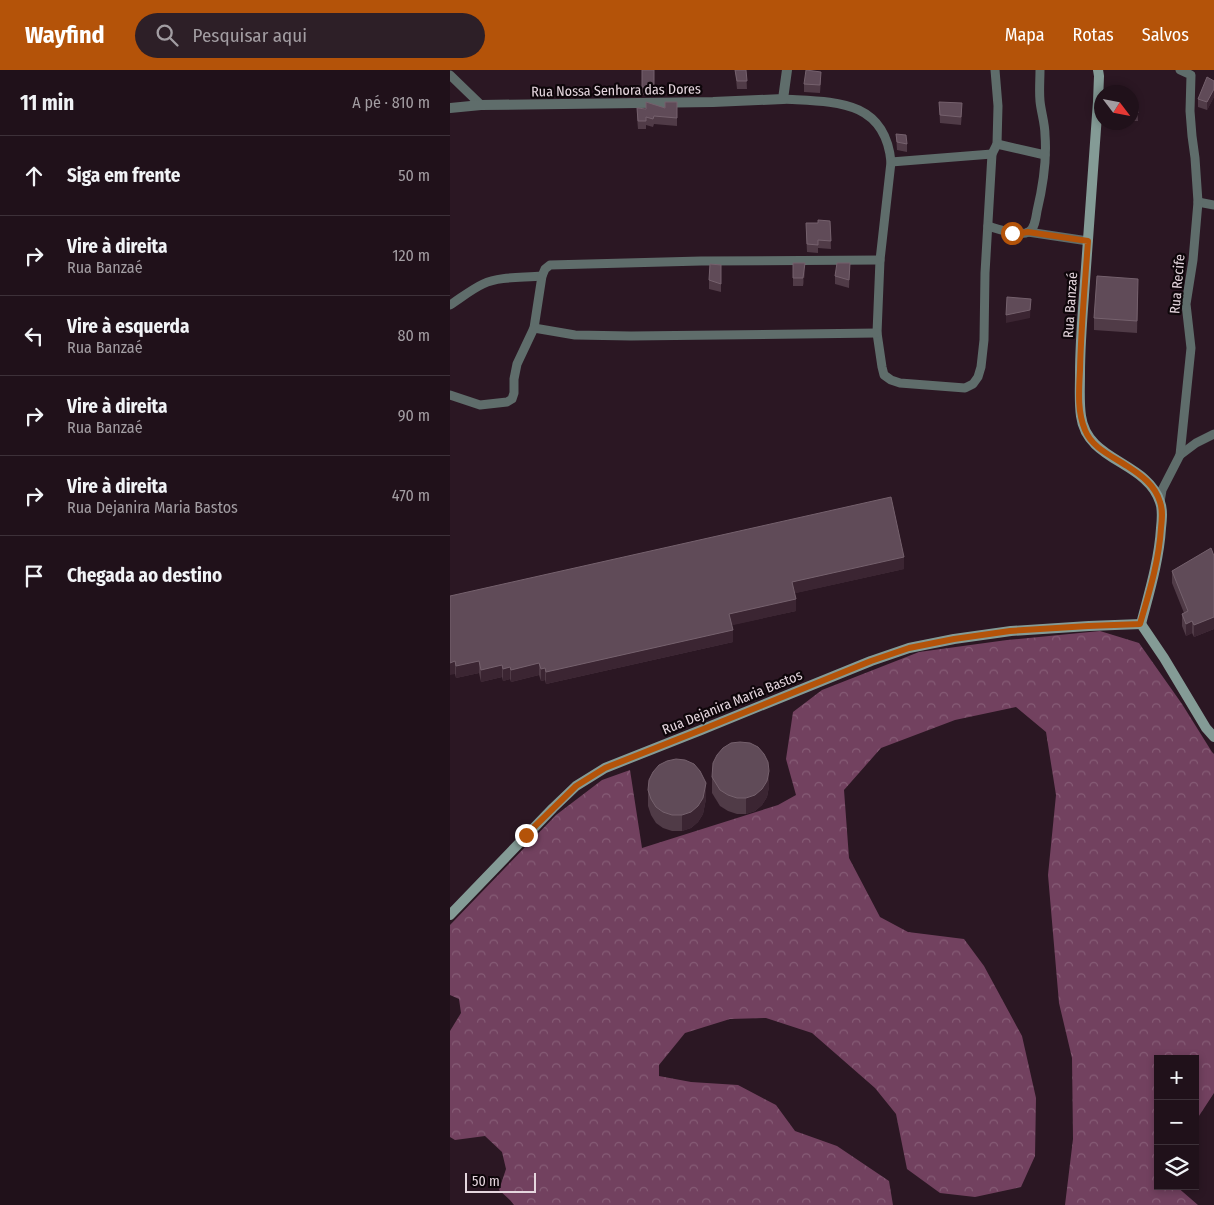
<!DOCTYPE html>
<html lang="pt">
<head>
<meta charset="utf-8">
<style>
	:root { --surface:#20111a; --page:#2d1f27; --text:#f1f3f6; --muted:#a29da2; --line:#3d3139; --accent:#b45309 }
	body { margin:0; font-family:"Fira Sans Condensed",sans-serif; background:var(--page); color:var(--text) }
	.controls { position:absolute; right:15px; bottom:15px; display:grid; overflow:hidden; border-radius:0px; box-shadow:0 2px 8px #0003 }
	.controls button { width:45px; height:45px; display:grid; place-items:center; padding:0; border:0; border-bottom:1px solid var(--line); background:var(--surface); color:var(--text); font:25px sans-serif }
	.compass { position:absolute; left:644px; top:15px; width:45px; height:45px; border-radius:50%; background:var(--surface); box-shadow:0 2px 8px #0003; rotate:122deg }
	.scale { position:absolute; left:15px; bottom:12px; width:71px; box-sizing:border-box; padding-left:5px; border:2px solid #e5d6de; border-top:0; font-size:14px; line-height:18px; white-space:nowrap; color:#e5d6de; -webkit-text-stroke:4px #0e060a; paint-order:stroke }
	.stop { position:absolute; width:15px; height:15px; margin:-11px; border:4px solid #b45309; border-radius:50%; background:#fff }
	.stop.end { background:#b45309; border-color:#fff; box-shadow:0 1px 5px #0008 }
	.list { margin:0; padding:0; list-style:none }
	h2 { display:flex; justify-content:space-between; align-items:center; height:65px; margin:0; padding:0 20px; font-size:21px }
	h2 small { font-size:16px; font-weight:400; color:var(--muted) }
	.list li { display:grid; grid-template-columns:32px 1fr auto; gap:15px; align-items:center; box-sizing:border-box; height:80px; padding:0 20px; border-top:1px solid var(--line) }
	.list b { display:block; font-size:19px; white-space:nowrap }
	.list p { margin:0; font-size:16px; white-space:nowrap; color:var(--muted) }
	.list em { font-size:16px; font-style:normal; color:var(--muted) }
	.icon { flex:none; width:28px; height:28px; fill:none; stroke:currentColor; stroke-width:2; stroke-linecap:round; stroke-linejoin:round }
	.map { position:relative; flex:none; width:764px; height:1135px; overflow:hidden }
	header { display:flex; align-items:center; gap:30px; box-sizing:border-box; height:70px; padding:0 25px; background:var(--accent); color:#fff }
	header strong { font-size:24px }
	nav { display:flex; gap:28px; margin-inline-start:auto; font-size:18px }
	.search { width:350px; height:45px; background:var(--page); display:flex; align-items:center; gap:12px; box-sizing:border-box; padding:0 18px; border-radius:28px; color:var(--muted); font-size:19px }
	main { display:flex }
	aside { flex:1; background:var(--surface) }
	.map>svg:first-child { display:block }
	.forest { fill:url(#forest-crowns) }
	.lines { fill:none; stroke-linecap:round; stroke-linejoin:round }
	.minor { stroke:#5f6d6b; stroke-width:9 }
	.tertiary { stroke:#5f6d6b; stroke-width:10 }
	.secondary { stroke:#849b96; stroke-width:10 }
	.wall { fill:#503b47 }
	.shaded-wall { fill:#3b2532 }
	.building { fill:#604b58; stroke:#75616d }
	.route { stroke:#b45309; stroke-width:6 }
	.labels { text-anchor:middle; stroke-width:4.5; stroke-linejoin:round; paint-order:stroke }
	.street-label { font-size:14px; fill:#e5d6de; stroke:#0e060a }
</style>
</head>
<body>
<header>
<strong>Wayfind</strong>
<div class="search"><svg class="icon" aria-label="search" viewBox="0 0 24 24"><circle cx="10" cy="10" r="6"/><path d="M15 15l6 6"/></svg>Pesquisar aqui</div>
<nav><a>Mapa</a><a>Rotas</a><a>Salvos</a></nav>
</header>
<main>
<aside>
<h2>11 min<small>A pé · 810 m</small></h2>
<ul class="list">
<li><svg class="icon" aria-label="ahead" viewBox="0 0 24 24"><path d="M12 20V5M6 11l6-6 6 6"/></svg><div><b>Siga em frente</b></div><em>50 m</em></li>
<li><svg class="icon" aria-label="right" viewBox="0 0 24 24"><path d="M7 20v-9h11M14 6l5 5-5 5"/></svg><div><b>Vire à direita</b><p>Rua Banzaé</p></div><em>120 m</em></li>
<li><svg class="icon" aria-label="left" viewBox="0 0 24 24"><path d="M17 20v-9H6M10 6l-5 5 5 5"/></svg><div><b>Vire à esquerda</b><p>Rua Banzaé</p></div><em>80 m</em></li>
<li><svg class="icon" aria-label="right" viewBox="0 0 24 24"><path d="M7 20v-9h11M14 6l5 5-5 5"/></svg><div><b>Vire à direita</b><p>Rua Banzaé</p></div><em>90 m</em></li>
<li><svg class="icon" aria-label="right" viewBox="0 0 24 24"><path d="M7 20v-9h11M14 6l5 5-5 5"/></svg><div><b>Vire à direita</b><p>Rua Dejanira Maria Bastos</p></div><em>470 m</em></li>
<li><svg class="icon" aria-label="arrive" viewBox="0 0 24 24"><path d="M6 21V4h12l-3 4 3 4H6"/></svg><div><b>Chegada ao destino</b></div></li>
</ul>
</aside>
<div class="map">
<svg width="764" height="1135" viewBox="0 0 764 1135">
	<defs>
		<pattern id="forest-crowns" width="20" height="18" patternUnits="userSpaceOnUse" patternTransform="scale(1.25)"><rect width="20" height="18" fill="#72415f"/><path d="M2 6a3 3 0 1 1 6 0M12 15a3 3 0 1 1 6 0" fill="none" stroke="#865c76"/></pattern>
	</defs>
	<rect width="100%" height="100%" fill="#2b1723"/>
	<polygon class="forest" points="650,561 689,573 732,634 762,682 764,684 764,1023 745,1052 745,989 708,989 708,1116 726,1116 748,1135 615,1135 623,1069 622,988 609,933 598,805 606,725 596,662 566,637 505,650 431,678 394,720 399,788 430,847 458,862 514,869 534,896 572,966 586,1028 585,1086 571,1117 525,1127 490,1123 457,1099 446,1044 425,1018 362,963 316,948 280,949 235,963 209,995 209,1006 241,1012 288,1015 326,1035 345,1061 387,1076 439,1111 443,1135 64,1135 60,1130 49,1120 56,1099 52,1082 35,1066 5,1070 0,1067 0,961 11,943 9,929 0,925 0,855 106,745 152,710 180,700 192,778 328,735 346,725 336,689 343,642 372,620 469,582 557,570"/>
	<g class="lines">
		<g class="minor">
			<polyline points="0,5 31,35"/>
			<path d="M333,29C382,32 435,28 441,92L430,190L427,263L432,297L434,305L441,310L450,313L515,318L523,314L528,307L531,297L534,270L535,203L542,84L547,74L548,36L545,0"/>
			<polyline points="547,74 595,85"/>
			<polyline points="441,92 542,84"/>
			<polyline points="748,132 764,135"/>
			<path d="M538,156C548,159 569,167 579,162C585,158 586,147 587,141C593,116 597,90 595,65C595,53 591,42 590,31C589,21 590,10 590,0"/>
			<polyline points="578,162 638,171"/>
			<path d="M0,235C11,228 22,219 33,214C50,206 73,208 92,206"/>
			<polyline points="84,258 125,265 181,266 427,263"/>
			<polyline points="0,325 30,335 57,332 62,329 64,323 64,309 67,294 84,258 92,206 95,199 100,195 251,191 430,190"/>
			<polyline points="730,385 746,373 764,364"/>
			<polyline points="710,432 712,420 730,385 741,278 736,234 743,190 748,132 745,88 742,66 740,41 741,5 730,0"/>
		</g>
		<polyline class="tertiary" points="0,38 31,35 263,32 333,29 337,0"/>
		<g class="secondary">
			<path d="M648,0L649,6L648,32C643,96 639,160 634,225C632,251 630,278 630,304C630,318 629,332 631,346C637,392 697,391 710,432C713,440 712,449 711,458C709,491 699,523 691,554"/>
			<polyline points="691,554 714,588 756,658 764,667"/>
			<polyline points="0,845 103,738 126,716 155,698 251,660 421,591 459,578 504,569 561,561 639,556 691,554"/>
		</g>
	</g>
	<g class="wall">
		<rect x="192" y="0" width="12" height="25"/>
		<polygon points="285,0 296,0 297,19 287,19"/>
		<polygon points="371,10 370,23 354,22 354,14"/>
		<polygon points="764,11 764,27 757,40 748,37 748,29"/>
		<polygon points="682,30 687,31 688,51 682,51"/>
		<polygon points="227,32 227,56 204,54 203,57 196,55 196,59 188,59 187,47 187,38 196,39 215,38"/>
		<polygon points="489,32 512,41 511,55 490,53"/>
		<polygon points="446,64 457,74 457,82 447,80"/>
		<polygon points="380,151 381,179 368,178 368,183 357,182 356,161 368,153"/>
		<polygon points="343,193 355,202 353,216 343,216"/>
		<polygon points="400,193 399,218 385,214 385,206"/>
		<polygon points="271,195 271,222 259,219 259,210"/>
		<polygon points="688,221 687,263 644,260 644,248"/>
		<polygon points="764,486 764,559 744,567 742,563 736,566 732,556 732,544 734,543 722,513 722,501"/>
		<polygon points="454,499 345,523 346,541 281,555 283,572 96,614 95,610 91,611 89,605 61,612 60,609 53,611 52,607 31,612 29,603 6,608 5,604 0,526"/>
		<polygon points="262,707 319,717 317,727 312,735 305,741 296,744 287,744 278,741 270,736 262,723"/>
		<polygon points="198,720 256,729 253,744 248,752 241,758 232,761 222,761 213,758 206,753 201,745 198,736"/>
	</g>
	<g class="shaded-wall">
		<polygon points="764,19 764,27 757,40 757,32"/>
		<polygon points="355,193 355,202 353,216 353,208"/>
		<polygon points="581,229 580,248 556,253 556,245"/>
		<polygon points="454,487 454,499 342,524 342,512"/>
		<polygon points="346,529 346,541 279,556 279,544"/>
		<polygon points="764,547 764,559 744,567 744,555"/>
		<polygon points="742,551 742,563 736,566 736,554"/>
		<polygon points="283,560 283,572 96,614 96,602"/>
		<polygon points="5,591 5,604 0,605 0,593"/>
		<polygon points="29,591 29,603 6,608 6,596"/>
		<polygon points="89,593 89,605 61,612 61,600"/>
		<polygon points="52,595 52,607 31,612 31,600"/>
		<polygon points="60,597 60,609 53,611 53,599"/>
		<polygon points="95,598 95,610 91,611 91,599"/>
		<polygon points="319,701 319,717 317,727 312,735 305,741 296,744 296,728"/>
		<polygon points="256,713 256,729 253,744 248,752 241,758 232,761 232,745"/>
	</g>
	<g class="building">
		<rect x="192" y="0" width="12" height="17"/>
		<polygon points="285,0 296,0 297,11 287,11"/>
		<polygon points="356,0 371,2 370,15 354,14"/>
		<polygon points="757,7 764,11 764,19 757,32 748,29"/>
		<polygon points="682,30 687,31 688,43 682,42"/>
		<polygon points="196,32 215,38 215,32 227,32 227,48 204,46 203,49 196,47 196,51 188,51 187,38 196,39"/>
		<polygon points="489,32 512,33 511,47 490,45"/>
		<polygon points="446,64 456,65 457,74 447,72"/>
		<polygon points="368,150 380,151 381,171 368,170 368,175 357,174 356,153 368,153"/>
		<polygon points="343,193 355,193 353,208 343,208"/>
		<polygon points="387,193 400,193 399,210 385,206"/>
		<polygon points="260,194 271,195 271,214 259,210"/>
		<polygon points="647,206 688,209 687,251 644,248"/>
		<polygon points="557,227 581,229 580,240 556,245"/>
		<polygon points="441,427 454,487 342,512 346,529 279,544 283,560 96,602 95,598 91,599 89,593 61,600 60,597 53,599 52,595 31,600 29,591 6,596 5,591 0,593 0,526"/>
		<polygon points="761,478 764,486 764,547 744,555 742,551 736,554 732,544 738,541 722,501"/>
		<polygon points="290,672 300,673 308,677 314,684 318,692 319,701 317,711 312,719 305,725 296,728 287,728 278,725 270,720 262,707 263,693 267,685 273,678 281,673"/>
		<polygon points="226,689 235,690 244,694 250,701 256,713 253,728 248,736 241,742 232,745 222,745 213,742 206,737 201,729 198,720 199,710 203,702 209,695 217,691"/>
	</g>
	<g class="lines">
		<path class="route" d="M76,765L126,716L155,698L251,660L421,591L459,578L504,569L560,561L638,556L690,554C699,523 709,491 711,458C712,449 713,440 710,432C705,415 691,405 677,396C662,386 642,378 635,360C627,341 629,320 630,300C631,257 635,214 638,171L578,162L572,163H562"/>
	</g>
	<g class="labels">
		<g class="street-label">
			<text transform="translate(166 20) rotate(-1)" y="5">Rua Nossa Senhora das Dores</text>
			<text transform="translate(727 214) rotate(-85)" y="5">Rua Recife</text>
			<text transform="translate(620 235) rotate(-86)" y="5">Rua Banzaé</text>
			<text transform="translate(282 632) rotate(-22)" y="5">Rua Dejanira Maria Bastos</text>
		</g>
	</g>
</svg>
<div class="controls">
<button>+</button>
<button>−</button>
<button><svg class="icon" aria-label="layers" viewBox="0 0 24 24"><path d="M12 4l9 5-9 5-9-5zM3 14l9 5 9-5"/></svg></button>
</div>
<svg class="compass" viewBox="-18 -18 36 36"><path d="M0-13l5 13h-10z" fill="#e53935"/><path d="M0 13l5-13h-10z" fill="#a29da2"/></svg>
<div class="scale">50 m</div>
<div class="stop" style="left:562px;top:163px"></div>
<div class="stop end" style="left:76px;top:765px"></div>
</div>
</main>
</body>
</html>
